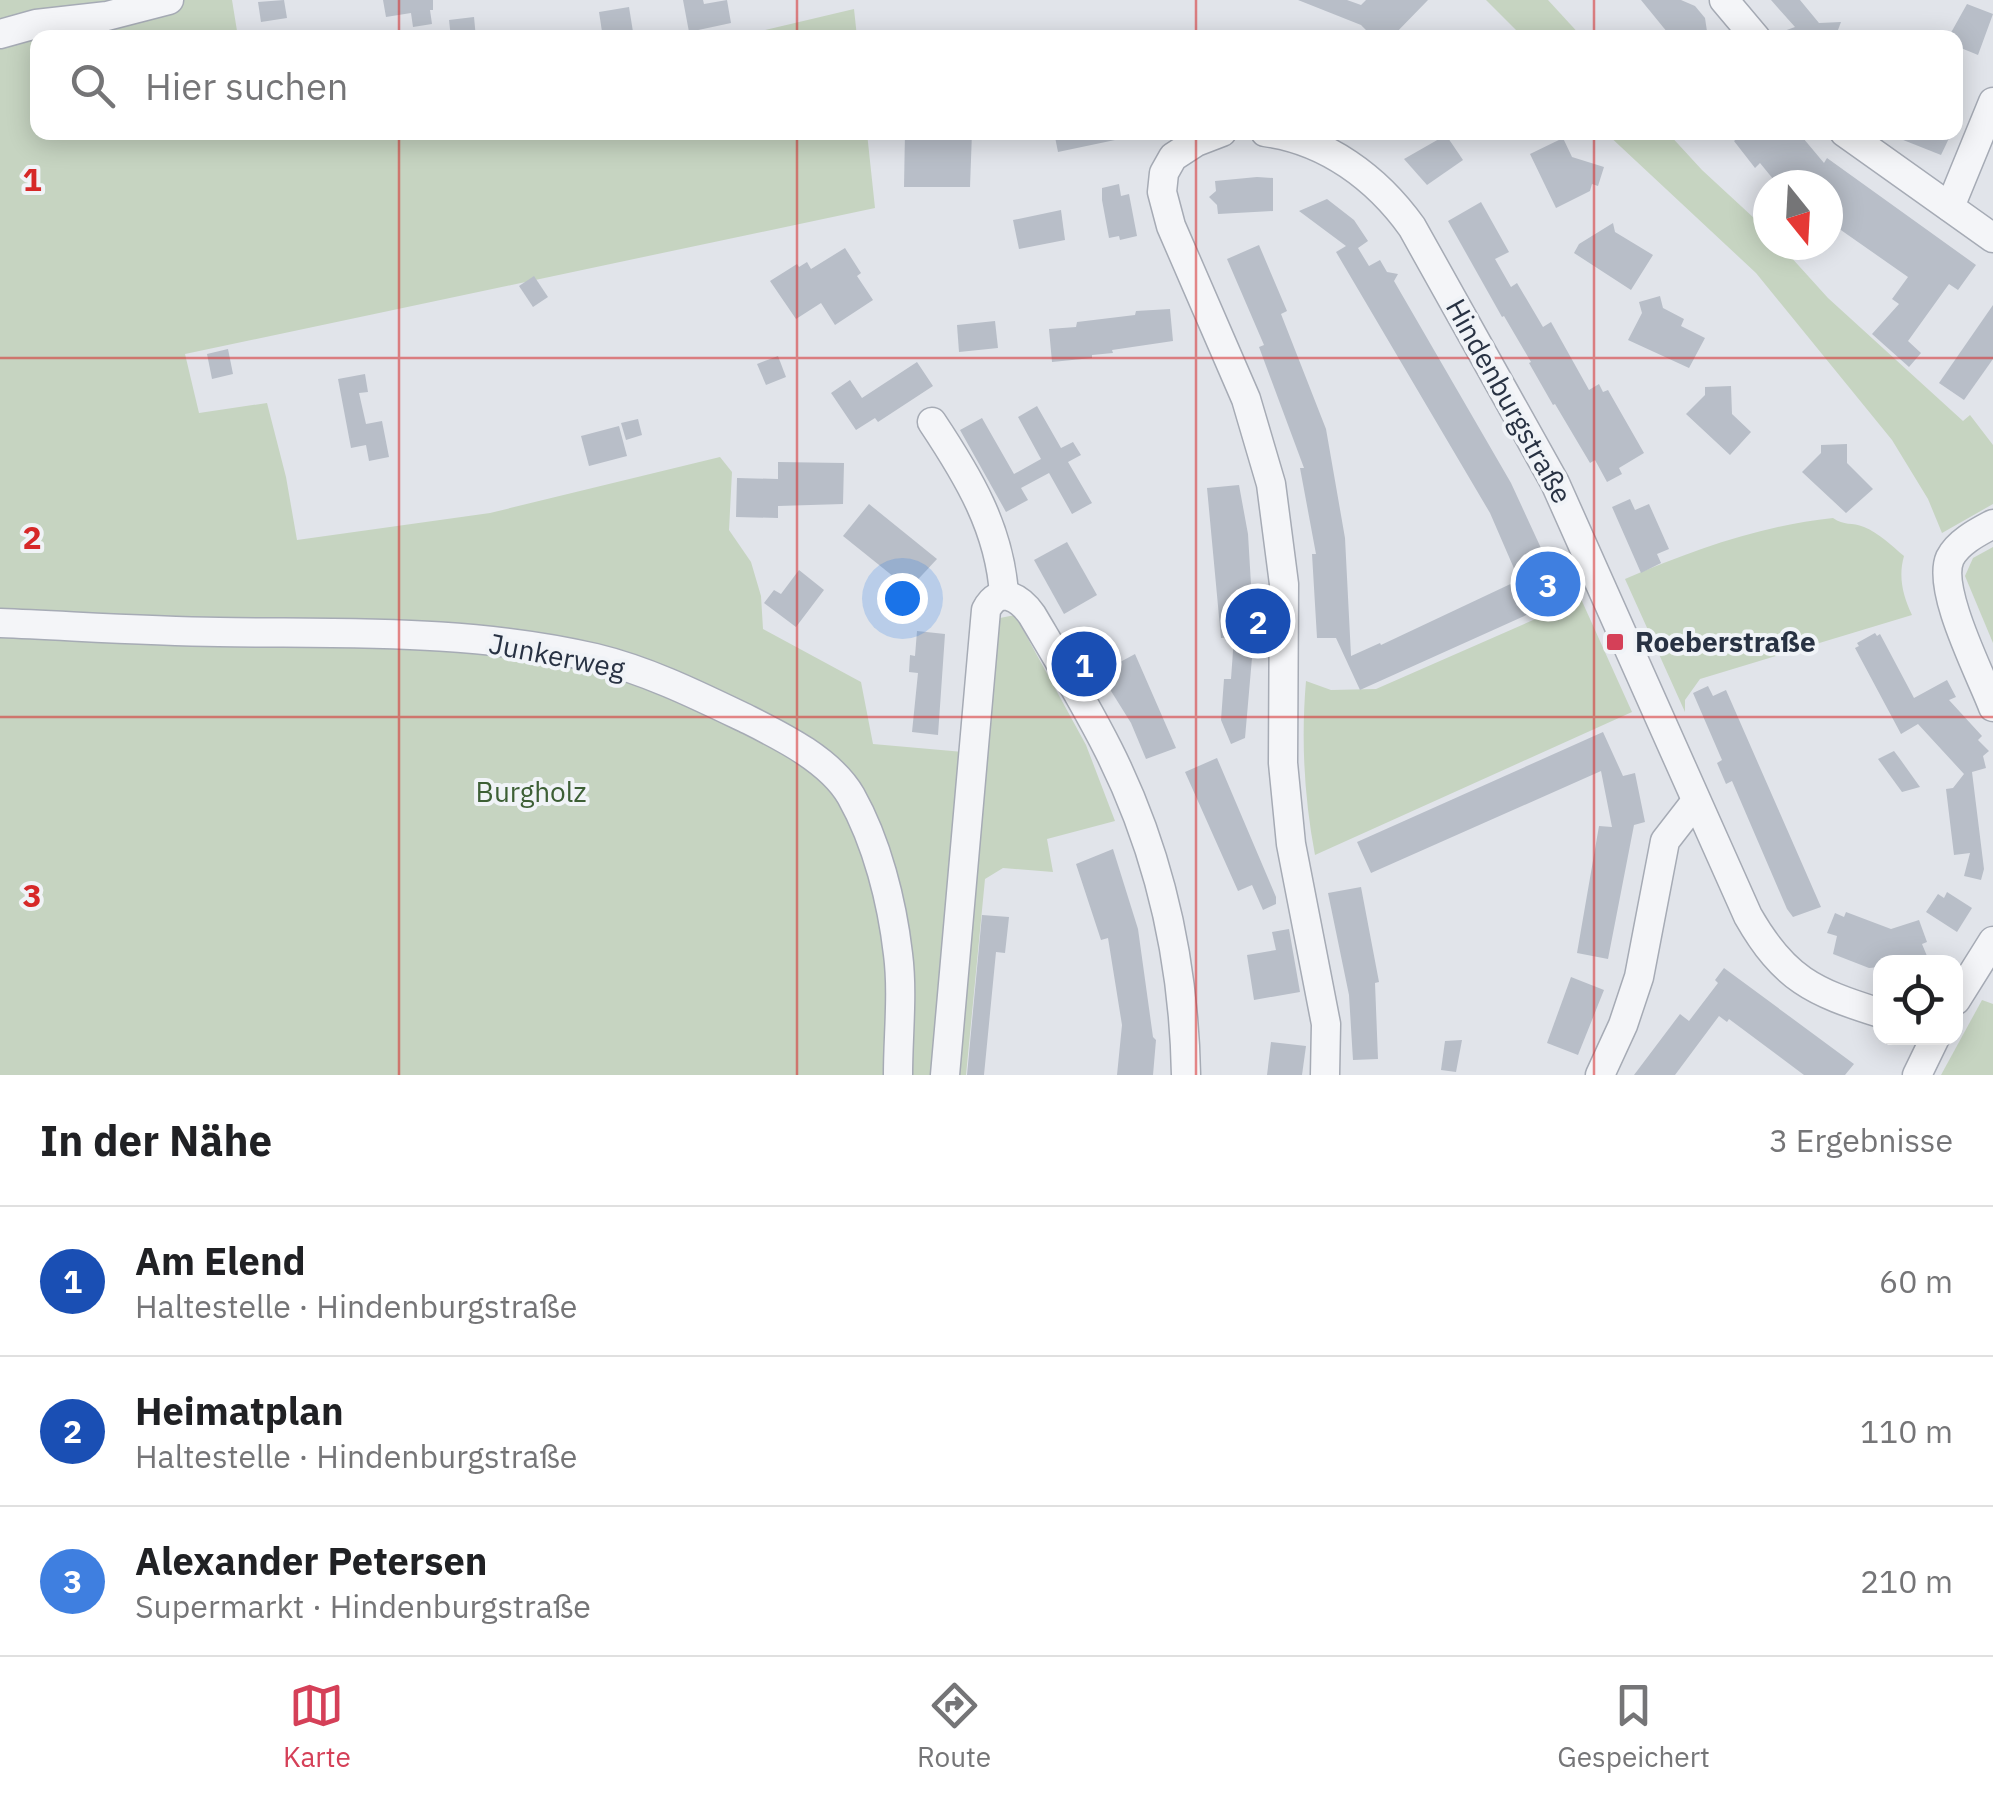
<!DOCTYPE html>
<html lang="de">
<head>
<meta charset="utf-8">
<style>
	:root { --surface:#fff; --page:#f6f6f6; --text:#202124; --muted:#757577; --line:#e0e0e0; --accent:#d54058 }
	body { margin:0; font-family:"IBM Plex Sans",sans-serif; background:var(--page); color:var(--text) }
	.controls { position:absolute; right:30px; bottom:30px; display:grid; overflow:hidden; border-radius:20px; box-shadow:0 5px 25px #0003 }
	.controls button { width:90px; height:90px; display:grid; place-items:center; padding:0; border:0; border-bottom:2px solid var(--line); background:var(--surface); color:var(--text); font:50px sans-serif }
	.compass { position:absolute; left:1753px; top:170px; width:90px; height:90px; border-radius:50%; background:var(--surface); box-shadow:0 5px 25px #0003; rotate:162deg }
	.you { position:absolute; left:902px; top:598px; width:35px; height:35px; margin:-25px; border:8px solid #fff; border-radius:50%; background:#1a73e8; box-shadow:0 0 0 15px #1a73e833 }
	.badge { display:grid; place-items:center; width:65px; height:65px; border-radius:50%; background:var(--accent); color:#fff; font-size:32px; font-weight:700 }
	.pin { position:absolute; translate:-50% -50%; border:5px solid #fff; box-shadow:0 2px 10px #0006 }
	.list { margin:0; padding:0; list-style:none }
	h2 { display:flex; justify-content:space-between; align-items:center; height:130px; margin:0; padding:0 40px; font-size:42px }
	h2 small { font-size:32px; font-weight:400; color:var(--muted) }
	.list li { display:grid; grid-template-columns:65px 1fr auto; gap:30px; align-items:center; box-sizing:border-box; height:150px; padding:0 40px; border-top:2px solid var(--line) }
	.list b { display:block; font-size:38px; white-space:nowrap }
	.list p { margin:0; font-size:32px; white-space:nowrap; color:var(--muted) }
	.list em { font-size:32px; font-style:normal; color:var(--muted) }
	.icon { flex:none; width:55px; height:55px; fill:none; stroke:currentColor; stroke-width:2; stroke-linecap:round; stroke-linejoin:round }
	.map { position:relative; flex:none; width:1993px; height:1075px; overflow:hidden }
	.search { position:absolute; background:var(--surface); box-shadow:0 5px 25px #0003; left:30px; right:30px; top:30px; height:110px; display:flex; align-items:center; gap:25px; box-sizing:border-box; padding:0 35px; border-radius:20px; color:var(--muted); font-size:38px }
	.sheet { height:580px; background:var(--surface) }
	nav { display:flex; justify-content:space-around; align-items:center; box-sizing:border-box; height:140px; border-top:2px solid var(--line); background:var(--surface); font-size:28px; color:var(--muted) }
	nav a { display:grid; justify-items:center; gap:5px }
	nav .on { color:var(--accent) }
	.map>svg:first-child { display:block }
	.green { fill:#c6d4c1 }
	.building { fill:#b8bec8 }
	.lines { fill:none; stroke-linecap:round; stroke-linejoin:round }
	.minor-casing { stroke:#a6abb5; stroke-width:31 }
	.minor { stroke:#f4f5f8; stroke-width:28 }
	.grid { fill:none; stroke:#d62828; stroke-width:2.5; stroke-opacity:0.55 }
	.poi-dot { fill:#d54058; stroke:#f0f3f7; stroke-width:4 }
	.labels { text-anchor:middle; stroke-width:8; stroke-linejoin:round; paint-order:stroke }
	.street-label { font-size:28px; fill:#283243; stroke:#f0f3f7 }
	.poi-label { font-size:28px; font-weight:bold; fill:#283243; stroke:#f0f3f7; text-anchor:start }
	.park-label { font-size:28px; fill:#3d5f35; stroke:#f0f3f7 }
	.grid-label { font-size:32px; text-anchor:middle; font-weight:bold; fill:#d62828; stroke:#f0f3f7; stroke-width:8; stroke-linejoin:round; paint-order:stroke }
</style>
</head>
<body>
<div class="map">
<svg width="1993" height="1075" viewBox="0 0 1993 1075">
	<rect width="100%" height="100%" fill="#e1e4ea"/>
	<g class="green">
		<polygon points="0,0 232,0 238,37 38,38 38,132 867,133 875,208 185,354 199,413 267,403 286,477 297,540 490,513 720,457 732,472 729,530 751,562 761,596 763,629 861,682 873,744 986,754 1000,618 1015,615 1086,745 1115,821 1047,839 1053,872 1003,868 985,879 966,1075 0,1075"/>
		<polygon points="1486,0 1548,0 1582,37 1523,37"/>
		<polygon points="854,9 857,37 736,37"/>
		<polygon points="1606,133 1668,133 1702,170 1768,231 1768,245 1780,245 1828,298 1963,421 1970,415 1993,445 1993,504 1942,533 1928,499 1892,440 1756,273"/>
		<path d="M1833,518C1844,526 1852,522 1864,527C1879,533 1892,546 1904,556C1898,577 1903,596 1912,615L1700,679L1685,700V712L1625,579C1694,550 1759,526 1833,518Z"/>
		<polygon points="1993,547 1993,643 1965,576 1973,558"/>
		<path d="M1581,599L1632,712L1315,855C1304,797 1301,739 1306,681L1331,690L1376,689Z"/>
		<polygon points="1982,1000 1993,1004 1993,1075 1941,1075"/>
	</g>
	<g class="building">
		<polygon points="284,0 287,18 261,22 258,2"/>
		<polygon points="383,0 433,0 433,10 430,10 432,24 413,27 411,13 386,17"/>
		<polygon points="683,0 703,0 704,4 727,0 731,23 689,32"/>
		<polygon points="1298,0 1347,0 1361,5 1366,0 1428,0 1391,38 1374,38 1361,25"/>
		<polygon points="1641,0 1681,0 1695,6 1705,18 1708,38 1672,38"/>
		<polygon points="1771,0 1800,0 1819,23 1841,22 1835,38 1783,38 1784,31 1795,27"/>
		<polygon points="1967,4 1993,14 1978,55 1956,46 1956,38 1948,38"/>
		<polygon points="629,7 634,38 603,38 599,12"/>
		<polygon points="474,17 476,38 451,38 449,20"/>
		<polygon points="905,132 972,132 970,187 904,187"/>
		<polygon points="1054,132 1114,132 1115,140 1058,152"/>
		<polygon points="1745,132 1798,132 1824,163 1827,158 1976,265 1958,290 1949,284 1908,341 1921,353 1909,367 1872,334 1899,304 1892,299 1908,277 1828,221 1828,185 1778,185 1760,163 1755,168 1734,141"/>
		<polygon points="1883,132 1952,132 1941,155"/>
		<polygon points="1446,135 1463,160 1427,185 1404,159"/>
		<polygon points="1563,138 1572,157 1604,167 1598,186 1592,184 1590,191 1556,208 1530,154"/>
		<polygon points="1257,177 1273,178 1273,211 1218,214 1217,205 1209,197 1216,191 1215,181"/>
		<polygon points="1119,184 1121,196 1129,194 1137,236 1120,240 1119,236 1109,238 1102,200 1102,188"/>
		<polygon points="1327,199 1354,220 1368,241 1358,248 1369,266 1380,260 1387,272 1398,274 1394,281 1511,483 1564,598 1360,690 1336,638 1317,638 1312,554 1316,554 1300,468 1304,468 1259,347 1264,345 1227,259 1259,245 1287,311 1281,314 1326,429 1345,538 1351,656 1380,643 1381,645 1519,580 1490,513 1336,252 1346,246 1299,211"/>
		<polygon points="1481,202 1509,252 1495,259 1511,287 1517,283 1543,327 1551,322 1589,390 1599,384 1603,392 1608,390 1644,453 1619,468 1622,474 1607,482 1595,460 1590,463 1555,404 1553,405 1529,363 1531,362 1504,316 1502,317 1448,221"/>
		<polygon points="1061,210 1065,240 1019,249 1013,220"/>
		<polygon points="1613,223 1615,232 1653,255 1631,290 1574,253 1579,244"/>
		<polygon points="845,248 861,273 857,276 873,300 835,325 821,303 796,319 770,281 797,264 799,267 807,262 811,269"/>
		<polygon points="534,276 548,297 533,307 519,286"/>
		<polygon points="1660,296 1663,308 1684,319 1681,326 1705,338 1689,368 1628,340 1642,313 1639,302"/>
		<polygon points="1993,305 1993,359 1964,400 1939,383"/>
		<polygon points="1170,309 1173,341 1112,350 1113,353 1092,355 1092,358 1052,362 1049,329 1076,327 1077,322 1135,315 1136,311"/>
		<polygon points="995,321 998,348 959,352 957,325"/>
		<polygon points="228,349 233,374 212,379 207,354"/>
		<polygon points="778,356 786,377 766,385 757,364"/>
		<polygon points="917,362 933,386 878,422 875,418 856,430 831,393 850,380 862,398"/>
		<polygon points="365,374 368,392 359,393 366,424 382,421 389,457 369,461 366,445 351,448 338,379"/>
		<polygon points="1731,386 1732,414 1751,432 1730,455 1686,414 1705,395 1705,387"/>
		<polygon points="1037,406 1061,448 1073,442 1081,455 1068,462 1092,503 1072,514 1049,473 1021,488 1028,500 1006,512 960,430 982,418 1014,474 1041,459 1018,417"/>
		<polygon points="638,419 642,435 626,440 621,423"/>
		<polygon points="619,426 627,456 589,466 581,436"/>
		<polygon points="1847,444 1847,463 1873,489 1846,513 1802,472 1821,453 1821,445"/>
		<polygon points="778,462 844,463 843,504 778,506 778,518 736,517 737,478 778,479"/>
		<polygon points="1239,485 1248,534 1254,635 1245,738 1231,744 1221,720 1224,679 1231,679 1234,637 1221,638 1207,488"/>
		<polygon points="1630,499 1635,510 1649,504 1669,549 1657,554 1661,563 1641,573 1612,507"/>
		<polygon points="869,504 937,559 909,589 843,536"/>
		<polygon points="1067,542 1097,595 1064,614 1034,560"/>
		<polygon points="799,570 824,590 796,627 764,603 774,590 781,594"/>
		<polygon points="917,631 945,634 938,735 912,732 918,673 909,672 910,655 915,656"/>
		<polygon points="1875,633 1877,636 1880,634 1914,698 1947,680 1956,697 1949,700 1982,736 1978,740 1989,751 1983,756 1986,768 1972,772 1984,869 1981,880 1964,876 1970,853 1954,855 1946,789 1953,788 1964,774 1918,724 1901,734 1855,648 1859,646 1857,643"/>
		<polygon points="1135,654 1176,748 1146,759 1131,723 1106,683 1114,678 1109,668"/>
		<polygon points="1708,686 1713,696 1726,690 1821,907 1793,917 1787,909 1732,781 1726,784 1717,763 1722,760 1693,693"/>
		<polygon points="1603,732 1623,776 1635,773 1645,822 1634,825 1608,959 1577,953 1599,826 1612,827 1601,771 1371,873 1357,842"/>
		<polygon points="1894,751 1900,759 1920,787 1902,792 1878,759"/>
		<polygon points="1217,758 1276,897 1276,904 1263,910 1252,885 1238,891 1185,772"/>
		<polygon points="1113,849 1138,929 1153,1037 1156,1040 1153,1075 1117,1075 1122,1025 1108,938 1101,940 1076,864"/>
		<polygon points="1361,887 1379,982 1375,983 1378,1059 1353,1060 1349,995 1328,893"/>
		<polygon points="1947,892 1972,908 1957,932 1926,912 1938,894 1944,898"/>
		<polygon points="1846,912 1891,929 1919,920 1927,942 1922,944 1927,956 1907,962 1880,962 1880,967 1869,968 1833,954 1837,936 1827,933 1835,913 1844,917"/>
		<polygon points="982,915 1009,917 1005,953 996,952 984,1075 967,1075"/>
		<polygon points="1289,929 1300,992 1254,1000 1247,955 1276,950 1272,932"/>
		<polygon points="1724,968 1854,1064 1845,1075 1804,1075 1729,1019 1727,1022 1719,1016 1675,1075 1634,1075 1680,1014 1689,1021 1718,983 1715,980"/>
		<polygon points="1571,977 1604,990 1578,1055 1547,1043"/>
		<polygon points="1462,1040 1456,1072 1441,1070 1445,1041"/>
		<polygon points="1271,1042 1306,1046 1302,1075 1267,1075"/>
	</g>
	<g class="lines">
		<g class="minor-casing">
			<g id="minor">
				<polyline points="1724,0 1756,38"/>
				<polyline points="0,34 36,24 107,16 169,0"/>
				<polyline points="1222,132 1196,142 1173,157 1164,173 1162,192 1171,226 1246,399 1271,484 1284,584 1283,763 1291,844 1326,1024 1325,1075"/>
				<path d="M1265,132C1326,140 1377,178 1412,227L1555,483L1748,916C1784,979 1813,992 1880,1013"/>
				<polyline points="1844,132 1993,238"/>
				<polyline points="1950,207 1993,102"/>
				<path d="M932,422C968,476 1000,529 1004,595"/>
				<path d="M1993,524C1978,532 1958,542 1950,558C1936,589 1981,675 1993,707"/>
				<path d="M0,623C73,626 146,631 219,632C344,634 472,629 595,658C649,671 699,696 749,720C783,737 831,761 851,796C877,842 892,902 898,954C903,993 898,1035 898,1075"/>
				<polyline points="1956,1000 1993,941"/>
				<path d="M945,1075L986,610C999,584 1020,598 1032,615C1058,659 1085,703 1108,749C1159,850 1184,962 1186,1075"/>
				<polyline points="1600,1075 1623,1025 1639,977 1665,841 1696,801"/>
				<polyline points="1917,1075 1935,1038"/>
			</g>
		</g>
		<use href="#minor" class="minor"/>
	</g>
	<path class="grid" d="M399,0V38M797,0V38M1196,0V38M1594,0V38M399,132V1075M797,132V1075M1196,132V1075M1594,132V1075M0,358H1993M0,717H1993"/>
	<rect class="poi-dot" x="1605" y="632" width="20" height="20" rx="5"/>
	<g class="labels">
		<g class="street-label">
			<text transform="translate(1509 401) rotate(61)" y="10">Hindenburgstraße</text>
			<text transform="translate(557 656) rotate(11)" y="10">Junkerweg</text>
		</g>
		<g class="poi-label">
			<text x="1635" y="652">Roeberstraße</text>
		</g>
		<g class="park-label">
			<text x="531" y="802">Burgholz</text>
		</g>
	</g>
	<g class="grid-label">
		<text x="32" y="191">1</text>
		<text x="32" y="549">2</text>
		<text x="32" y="907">3</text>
	</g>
</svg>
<div class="controls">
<button><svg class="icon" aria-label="locate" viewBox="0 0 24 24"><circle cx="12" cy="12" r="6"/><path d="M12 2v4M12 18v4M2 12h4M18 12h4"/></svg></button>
</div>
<svg class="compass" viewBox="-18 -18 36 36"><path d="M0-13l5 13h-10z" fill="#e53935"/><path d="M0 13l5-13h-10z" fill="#757577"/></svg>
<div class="you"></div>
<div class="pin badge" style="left:1084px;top:664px;background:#1a4fb4">1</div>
<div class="pin badge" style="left:1258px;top:621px;background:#1a4fb4">2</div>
<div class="pin badge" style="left:1548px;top:584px;background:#3f7fe0">3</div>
<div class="search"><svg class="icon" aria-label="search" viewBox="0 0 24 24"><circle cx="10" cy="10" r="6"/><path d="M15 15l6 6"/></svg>Hier suchen</div>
</div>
<section class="sheet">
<h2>In der Nähe<small>3 Ergebnisse</small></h2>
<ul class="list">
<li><span class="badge" style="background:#1a4fb4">1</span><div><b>Am Elend</b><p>Haltestelle · Hindenburgstraße</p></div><em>60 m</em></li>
<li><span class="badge" style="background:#1a4fb4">2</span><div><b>Heimatplan</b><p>Haltestelle · Hindenburgstraße</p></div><em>110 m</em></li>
<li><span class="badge" style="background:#3f7fe0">3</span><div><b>Alexander Petersen</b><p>Supermarkt · Hindenburgstraße</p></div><em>210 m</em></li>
</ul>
</section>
<nav>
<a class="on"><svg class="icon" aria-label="map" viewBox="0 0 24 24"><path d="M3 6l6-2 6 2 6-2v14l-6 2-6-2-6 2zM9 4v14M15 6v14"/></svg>Karte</a>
<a><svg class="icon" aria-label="directions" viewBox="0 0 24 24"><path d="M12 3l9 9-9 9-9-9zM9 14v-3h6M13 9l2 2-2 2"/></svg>Route</a>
<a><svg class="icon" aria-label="saved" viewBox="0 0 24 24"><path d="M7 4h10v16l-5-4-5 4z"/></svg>Gespeichert</a>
</nav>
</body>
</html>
